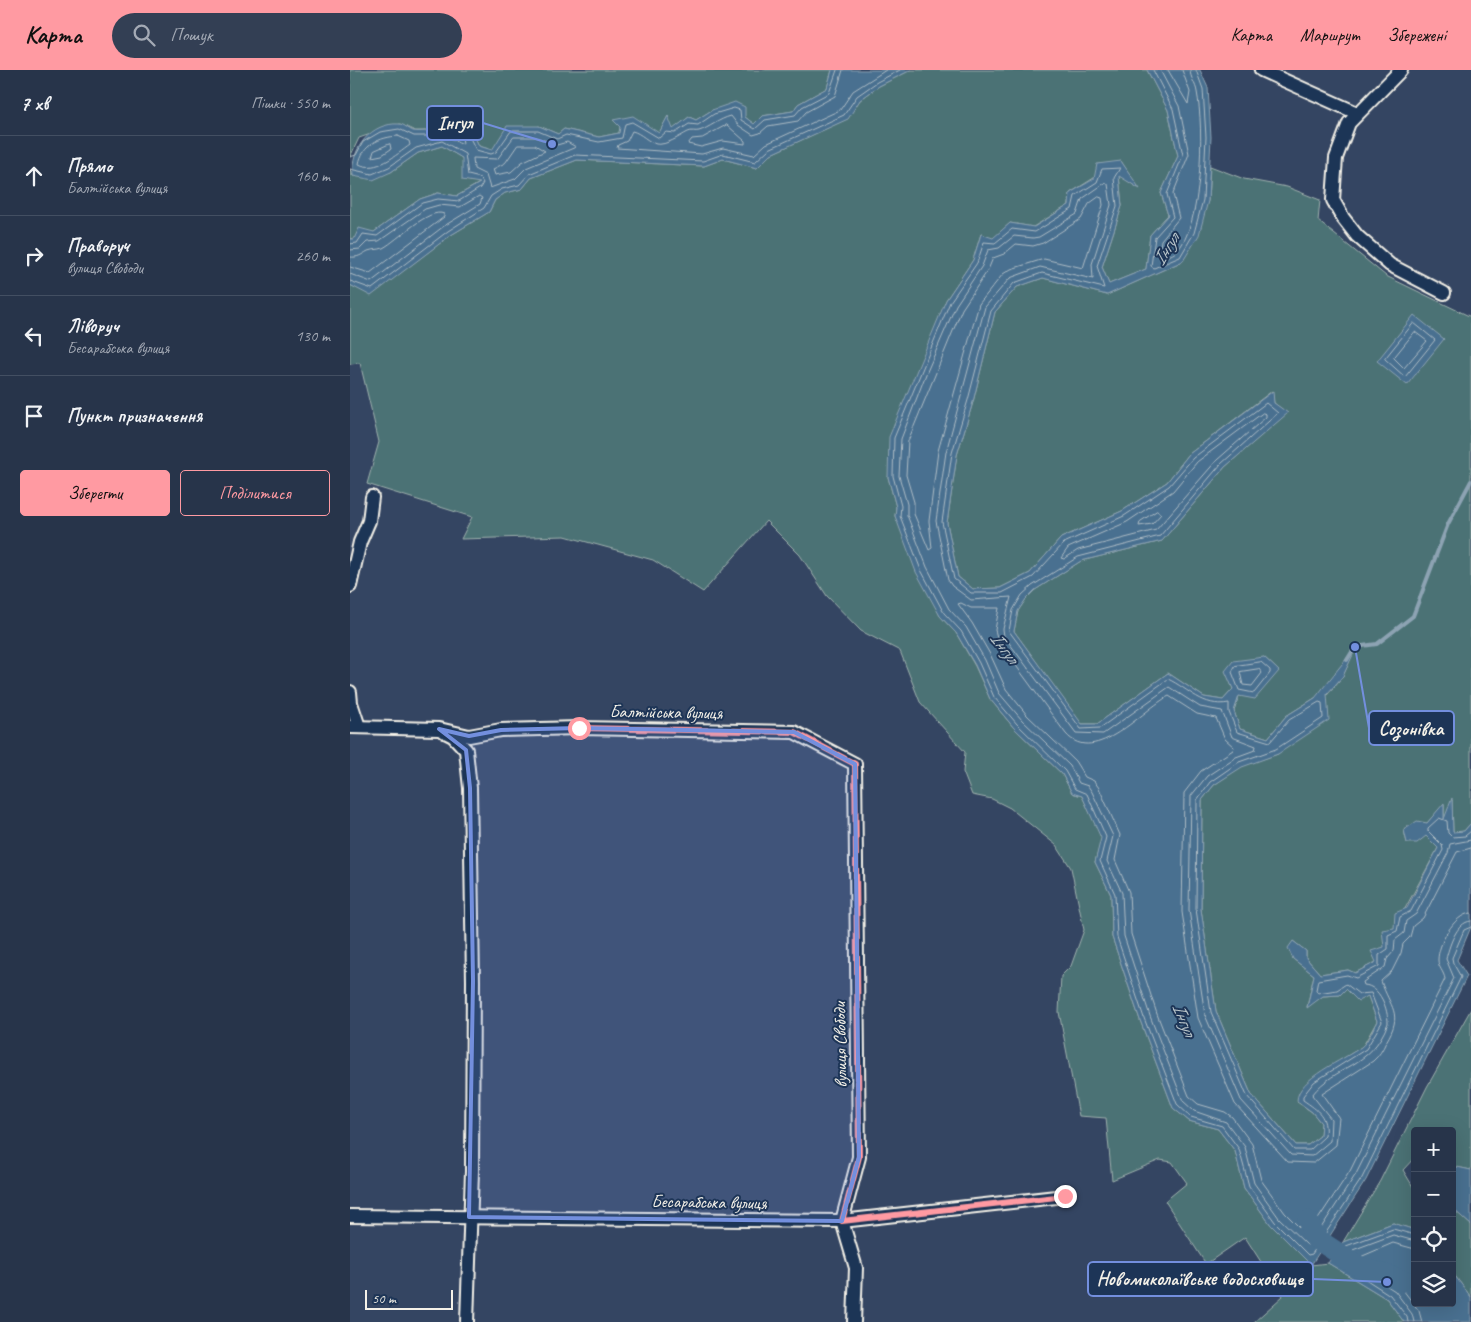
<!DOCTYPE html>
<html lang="uk">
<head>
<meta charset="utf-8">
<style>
	:root { --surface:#27344a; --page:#333f54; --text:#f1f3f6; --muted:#a4aab5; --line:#434f62; --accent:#ff9aa2 }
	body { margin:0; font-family:Caveat,sans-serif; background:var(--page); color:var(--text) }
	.controls { position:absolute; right:15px; bottom:15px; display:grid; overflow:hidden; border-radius:5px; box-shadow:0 5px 20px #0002 }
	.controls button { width:45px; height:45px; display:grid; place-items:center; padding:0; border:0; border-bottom:1px solid var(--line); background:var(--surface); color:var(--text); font:25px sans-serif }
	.scale { position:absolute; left:15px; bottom:12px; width:88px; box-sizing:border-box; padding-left:5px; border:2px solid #f4f1e8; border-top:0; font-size:14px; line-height:18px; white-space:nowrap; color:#f4f1e8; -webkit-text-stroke:4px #1d3557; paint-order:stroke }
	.stop { position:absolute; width:15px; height:15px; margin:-11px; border:4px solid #ff9aa2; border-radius:50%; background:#fff }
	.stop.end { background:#ff9aa2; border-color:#fff; box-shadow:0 1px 5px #0008 }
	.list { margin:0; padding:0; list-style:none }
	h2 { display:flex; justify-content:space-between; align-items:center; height:65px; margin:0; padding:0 20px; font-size:21px }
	h2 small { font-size:16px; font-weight:400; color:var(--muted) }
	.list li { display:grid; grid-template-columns:32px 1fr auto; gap:15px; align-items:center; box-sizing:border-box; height:80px; padding:0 20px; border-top:1px solid var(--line) }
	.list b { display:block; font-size:19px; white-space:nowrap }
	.list p { margin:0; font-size:16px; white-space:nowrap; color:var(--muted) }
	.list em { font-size:16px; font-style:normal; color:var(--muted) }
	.actions { display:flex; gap:10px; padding:15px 20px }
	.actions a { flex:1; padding:11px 0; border:1px solid var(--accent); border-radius:5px; text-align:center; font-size:18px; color:var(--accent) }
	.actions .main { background:var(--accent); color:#111 }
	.icon { flex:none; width:28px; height:28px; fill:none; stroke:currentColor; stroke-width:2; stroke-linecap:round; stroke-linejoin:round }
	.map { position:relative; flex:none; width:1121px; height:1252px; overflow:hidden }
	header { display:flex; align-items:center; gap:30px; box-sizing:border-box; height:70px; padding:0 25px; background:var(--accent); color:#111 }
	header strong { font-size:24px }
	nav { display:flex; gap:28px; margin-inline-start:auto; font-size:18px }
	.search { width:350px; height:45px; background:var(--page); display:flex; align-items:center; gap:12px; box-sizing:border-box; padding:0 18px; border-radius:28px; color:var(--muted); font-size:19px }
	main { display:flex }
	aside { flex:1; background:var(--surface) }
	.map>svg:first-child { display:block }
	.green { fill:#4b7275; stroke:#a0b2ae }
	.water { fill:#486f90; stroke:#8da3b3 }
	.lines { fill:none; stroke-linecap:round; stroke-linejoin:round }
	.shore { stroke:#afbdc5; stroke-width:1 }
	.stream { stroke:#8da3b3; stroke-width:4 }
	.river { stroke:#486f90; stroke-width:21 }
	.street-casing { stroke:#f4f1e8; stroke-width:16 }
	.street { stroke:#1d3557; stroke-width:12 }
	.route { stroke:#ff9aa2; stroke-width:6 }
	.marked { fill:#738fde; fill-opacity:0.2; stroke:#738fde; stroke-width:4; stroke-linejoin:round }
	.labels { text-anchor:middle; stroke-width:4; stroke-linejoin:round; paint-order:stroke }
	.street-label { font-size:18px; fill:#f4f1e8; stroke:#1d3557 }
	.water-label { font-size:19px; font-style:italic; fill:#b8c4c9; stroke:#1d3557 }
	.leader { fill:none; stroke:#738fde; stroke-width:2 }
	.callout-dot { fill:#738fde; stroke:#1d3557; stroke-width:2 }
	.callout { fill:#1d3557; stroke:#738fde; stroke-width:2 }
	.callout-label { font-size:19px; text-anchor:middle; font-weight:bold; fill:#f4f1e8 }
</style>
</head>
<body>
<header>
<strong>Карта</strong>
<div class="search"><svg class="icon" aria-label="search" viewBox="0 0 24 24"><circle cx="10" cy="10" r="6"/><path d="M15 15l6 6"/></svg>Пошук</div>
<nav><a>Карта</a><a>Маршрут</a><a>Збережені</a></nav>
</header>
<main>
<aside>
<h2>7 хв<small>Пішки · 550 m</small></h2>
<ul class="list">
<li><svg class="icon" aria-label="ahead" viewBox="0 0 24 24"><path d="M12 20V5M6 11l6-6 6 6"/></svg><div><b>Прямо</b><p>Балтійська вулиця</p></div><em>160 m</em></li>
<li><svg class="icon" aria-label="right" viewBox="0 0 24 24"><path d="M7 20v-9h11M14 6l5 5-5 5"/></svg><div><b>Праворуч</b><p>вулиця Свободи</p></div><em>260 m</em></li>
<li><svg class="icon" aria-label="left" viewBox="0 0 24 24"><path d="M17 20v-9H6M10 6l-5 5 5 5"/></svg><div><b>Ліворуч</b><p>Бесарабська вулиця</p></div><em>130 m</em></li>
<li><svg class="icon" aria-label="arrive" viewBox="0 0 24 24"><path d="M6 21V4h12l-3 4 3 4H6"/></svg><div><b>Пункт призначення</b></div></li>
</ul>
<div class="actions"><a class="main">Зберегти</a><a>Поділитися</a></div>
</aside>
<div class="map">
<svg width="1121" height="1252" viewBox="0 0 1121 1252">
	<rect width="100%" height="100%" fill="#344562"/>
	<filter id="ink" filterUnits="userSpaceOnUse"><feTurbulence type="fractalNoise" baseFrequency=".02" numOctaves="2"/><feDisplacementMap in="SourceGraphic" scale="10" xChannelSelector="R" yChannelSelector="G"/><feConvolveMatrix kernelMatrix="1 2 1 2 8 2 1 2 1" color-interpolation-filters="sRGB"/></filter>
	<g filter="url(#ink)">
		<g class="green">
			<polygon points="0,0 482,0 477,18 448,34 443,41 412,46 404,54 395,47 362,40 346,50 339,47 322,60 318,46 309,63 264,50 270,57 269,63 249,67 214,59 208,64 189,56 142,80 129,76 121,59 85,51 79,61 65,61 50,54 9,68 0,87"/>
			<polygon points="561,0 797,0 818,40 828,86 811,123 818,145 800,165 796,199 759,214 752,197 772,136 769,105 788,118 771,91 720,123 719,135 683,157 660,153 643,169 631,164 623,190 596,230 538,407 546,437 545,446 590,546 606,563 625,596 640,629 664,658 712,704 722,723 732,726 752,768 745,792 761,825 762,867 790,950 823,1038 839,1051 868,1059 885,1081 894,1118 921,1155 961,1195 978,1193 1037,1229 1054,1252 904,1252 933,1226 895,1167 856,1194 815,1131 837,1113 822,1092 810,1090 762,1110 756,1048 729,1046 709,942 711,906 721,896 734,860 721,798 706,775 660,738 642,729 622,725 613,702 615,682 570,632 550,581 511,561 477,526 450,485 416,451 353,522 303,490 215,466 111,469 122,447 17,414 29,372 10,293 0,294 0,215 21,225 101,165 139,142 145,130 155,123 172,119 181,108 227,90 354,96 373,89 407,98 421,84 497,49 510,30 529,16"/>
			<polygon points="92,76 112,88 131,112 107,126 88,123 70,129 24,162 0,169 0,99 3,106 41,102 68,83"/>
			<polygon points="860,96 894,109 937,117 970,130 968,151 1036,206 1121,247 1121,753 1114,761 1103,763 1102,730 1094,751 1094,734 1077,753 1057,756 1054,760 1057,773 1076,766 1088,778 1026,892 1005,903 998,900 970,904 956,888 956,881 943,871 943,889 964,905 957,937 973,926 990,925 996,919 1018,926 1027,951 1013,976 961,1009 947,1032 962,1042 971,1053 970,1066 958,1075 946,1075 901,1024 866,941 851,839 852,730 864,715 892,696 928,684 993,606 1006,577 968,626 936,646 918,668 890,659 884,641 889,626 929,601 914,587 876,601 883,619 873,630 854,627 818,603 747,654 731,654 664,561 668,541 676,529 685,520 731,491 812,471 875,397 937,343 924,333 922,321 839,384 817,412 772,441 711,468 680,503 650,518 623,519 608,507 597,453 607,385 623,332 645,242 667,217 693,208 757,225 833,191 858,131"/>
			<polygon points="1121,939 1121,1100 1102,1096 1102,1061 1065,1061 1065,1087 1053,1100 1065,1120 1065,1160 1043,1153 993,1172 1030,1111 1077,1017"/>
			<polygon points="1102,1138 1121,1155 1121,1227 1102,1202"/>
		</g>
		<g class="water">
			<path d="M482,0H561L529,16L510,30L498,49L421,84L407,98L373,89L354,96L227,90L181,108L172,119L155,123L145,130L139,142L101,165L21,226L0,215V169H4L9,158L24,162L70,129L88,123L107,126L130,113L112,110V88L92,76L68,83L41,102L23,110L3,106C0,78 22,52 49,54C54,54 58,59 63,61C68,62 74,61 79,61L85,51L105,45L121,59L129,76L142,80L157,56H189L208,64L214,59L249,67L269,63L270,57L263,50L283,46L309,63L318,46L323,59L339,47L346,50L362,40L385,32L395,37V47L404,54L412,46L443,41L448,34L477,18Z"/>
			<path d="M797,0H850L858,18L861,67L858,131L849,165L833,191L757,225L693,208L667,217L645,242L623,332L607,385L597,453L608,507L623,519L650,518L680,503L711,468L772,441L817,412L839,384L923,321L924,333L938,343L875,397L812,471L731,491L685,520L676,529L668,541L664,561L732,654H747L818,603L854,627L873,630L883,619L875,601L883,591L914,587L929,601L905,629L889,626L884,641L890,659L918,668L936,646L965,628L1008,574L993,606L977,624L979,650L928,684L892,697L864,715L852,730L851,839L866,941L901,1024L946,1075H958L970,1066L971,1053L962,1042L947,1031C947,1008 994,990 1011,977C1018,972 1023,959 1027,951L1018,926L1008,931L996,919L990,925L973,926L957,938L964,905L943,889L938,878L943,871L956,881V888L970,904L998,900L1005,903L1026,892L1021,881L1034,877L1032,860L1044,858L1045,843L1057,838L1088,778L1076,766L1067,773H1057L1054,760L1067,751L1077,753L1094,733V749L1102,728L1103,762L1114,761L1121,753V857L1107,890L1117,906L1016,1110L961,1195L921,1155L894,1118L885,1081L868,1059L839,1051L823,1038L790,950L762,867L761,825L745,792L751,768L732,726L722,723L712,704L664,658L640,629L625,595L606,563L590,546L566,502L545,446L546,437L538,407L539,367L596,230L623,190L631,164L643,168L660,153L684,157L719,135L720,123L744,109L747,94L771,91L790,119L769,106L772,136L752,197L759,214L796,199L800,165L818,145L811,123L828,86L818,40Z"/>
			<polygon points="1064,245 1094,269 1057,315 1027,291"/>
			<polygon points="1102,1096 1121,1100 1121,1155 1102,1138"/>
			<polygon points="1043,1153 1065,1160 1065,1233 1102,1233 1102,1202 1121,1227 1121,1252 1054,1252 1037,1229 978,1193 993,1172"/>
		</g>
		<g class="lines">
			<g class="shore">
				<path d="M493,0L485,26L456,42L448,51L418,56L410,63L403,65L388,55L381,46C369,49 359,58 349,61C345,62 342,60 338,62C330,66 316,76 306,74C298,72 291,63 282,61L277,71L268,75L267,78L352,84L373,78L404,85L416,74L490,40L503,21L536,0"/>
				<polyline points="803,0 823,39 833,85 817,124 823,147 805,167 801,196 804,198 830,187 844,163 853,130 856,67 853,19 846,0"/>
				<path d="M810,0L829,36L839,84L823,124L829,148L811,170L809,186L812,188C816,187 822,185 826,182C853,156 854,57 847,22C846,14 840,8 840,0"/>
				<polyline points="818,0 838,34 840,22 832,0"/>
				<polygon points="377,55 395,71 395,74 373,71 351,77 338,74 342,69 352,68"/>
				<polygon points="103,58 112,66 113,74 92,64 93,61"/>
				<path d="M48,66L59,71L60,75C46,85 26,103 9,94C12,75 30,67 48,66Z"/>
				<polygon points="164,67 186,67 207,75 217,72 226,77 176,98 165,109 140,118 136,105 124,99 123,88 147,89"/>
				<polygon points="40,74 41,79 32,85 22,87 24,81"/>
				<polygon points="168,75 185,75 195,81 172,92 161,102 145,105 143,99 155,93"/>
				<polyline points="0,87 6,85 13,72 30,62 49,59 64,66 79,66 89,55 103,51 117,62 126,80 141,84 146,82 161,61 188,61 207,69 216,65 249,72 272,68 275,54 282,52 309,68 316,62 325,63 339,54 348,55 364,44 384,38 390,40 391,50 405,59 415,50 445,45 452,37 479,23 487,0"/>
				<polyline points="0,99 22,104 39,97 66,78 92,71 115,84 118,105 130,108 133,113 130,118 109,131 88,129 72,133 27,166 13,164 7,173 0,174"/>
				<polygon points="749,127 752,128 753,135 733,198 694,189 661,199 653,204 629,234 588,381 579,451 582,478 579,480 564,444 564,432 556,405 558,371 612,239 638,200 643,188 654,184 666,174 683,176 693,173 731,149 739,134"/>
				<polyline points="0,180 10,179 17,172 29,171 75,139 89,135 110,137 129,126 132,128 130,134 94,156 21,212 0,204"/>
				<path d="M0,187C8,188 11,185 18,181C23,179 29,180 33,178C48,170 79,137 94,144V147L20,203L0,197"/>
				<polyline points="0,211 22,219 98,161 134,138 141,126 152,119 169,115 179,104 225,85 353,91 373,84 405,92 419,79 494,45 507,26 527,12 550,0"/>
				<polygon points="1064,253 1085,270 1055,307 1035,289"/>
				<polygon points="1065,262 1077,271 1054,298 1044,288"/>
				<polygon points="913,343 916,344 916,347 867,390 806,460 728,480 714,489 711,488 718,478 777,452 823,421 847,392"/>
				<polygon points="807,441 811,444 802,454 789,456 790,452"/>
				<polygon points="911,592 920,600 920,603 904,623 889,620 882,602 885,596"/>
				<polygon points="909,599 912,603 902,616 893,615 890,602"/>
				<path d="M1121,761L1115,766L1102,767L1098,763L1097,751L1089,748L1078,758V761L1092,775L1093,780L1061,841L1050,847L1047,861L1038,865V879L1029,885V896L1006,908L997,905L968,910L966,920L968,923L987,920L996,914L1009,924L1021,923L1032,952L1016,979L964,1012L953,1026V1030C969,1041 977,1046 975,1066L960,1080H944L897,1026L861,942L846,839L847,730L860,712L889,692L926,679L973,648L972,633L969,632L939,650L920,672L887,662L879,642V633C853,638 839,619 818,609L750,658L731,659L659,561L663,540L672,525L682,516L728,487L810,466L871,394L928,343L916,333L843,388L819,416L774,446L714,473L683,507L652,523H621L604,509L592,452L602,383L618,330L641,241L664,213L692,203L754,218L747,196L767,136L764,108L770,98L752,99L747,112L725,126L722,139L685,162L662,159L645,173L634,172L627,193L600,232L544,368L543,406L551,436L550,446L571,500L594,543L611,561L629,593L644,627L667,654L715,701L725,719L737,724L756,767L750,791L765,824L767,867L794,948L827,1034L841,1047L872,1056L889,1079L899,1116L925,1152L958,1185L962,1184L1012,1108L1111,907L1103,893L1102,888L1114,860L1121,857"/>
				<path d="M1121,770L1100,774L1098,783L1066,844L1056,851L1054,863L1045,870L1044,881L1037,889L1035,897L1013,912L1014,915C1030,916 1038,939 1038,953C1021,999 986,994 962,1025L981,1049L980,1071L962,1086L941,1085L891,1030L855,945L839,840L841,726L857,706L886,687L905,680L906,676L882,667L872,641L850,637L819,617L753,664L726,663L654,566L653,559L661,527L621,530L602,516L598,510L586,451L596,382L635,237L660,208L690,197L743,209L742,194L761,135L758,114L755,113L732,129L727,144L689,167L683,168L664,166L649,178L638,180L632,196L606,235L576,304L551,369L549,406L557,434V445L577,497L599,539L616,557L635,590L649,623L672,650L720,696L729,713L738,716L742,722L763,766L757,791L772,823L774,866L800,946L833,1031L844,1041L876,1052L895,1077L904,1113L929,1148L957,1175H960L1006,1104L1104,908L1096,889C1099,877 1106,852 1121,851"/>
				<path d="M1121,778L1107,782L1073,848L1063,856L1060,867L1053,874L1051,883L1042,901L1031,911C1040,938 1054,943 1036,972C1033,979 1029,986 1023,991L972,1024L989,1048L986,1075L964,1093L938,1092L885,1034L848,948L832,842L834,723L851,701L883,680L884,677L875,669L866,648L847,644L819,626C793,639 745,697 716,664L648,571L645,560L649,538H621L611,533L608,534L622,553L641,586L656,619L677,645L725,691L735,707L744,711L749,718L770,765L765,790L779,822L781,864L807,944L839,1026L848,1034L875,1042L882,1047L902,1074L911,1110L935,1143L956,1164L959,1163L1000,1101L1095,909C1094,902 1088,897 1088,890C1088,874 1104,844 1121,843"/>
				<polyline points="1065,1179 1043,1173 1008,1188 1050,1216 1069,1241 1072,1252"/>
				<polyline points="1058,1252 1057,1247 1040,1225 986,1190 996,1176 1043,1159 1065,1165"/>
				<polyline points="1064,1252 1062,1244 1045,1221 995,1189 1000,1181 1043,1165 1065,1171"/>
			</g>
			<polyline class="stream" points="997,590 1005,577 1027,574 1063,546 1098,454 1121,411"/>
			<polyline class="river" points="958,1151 965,1168 1010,1197 1065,1214"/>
			<g class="street-casing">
				<g id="street">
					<polyline points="911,0 1007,43"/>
					<polyline points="1051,0 999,53 986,88 983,130 993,148 1007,166 1040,195 1094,223"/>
					<polyline points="0,516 10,472 19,451 22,427"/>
					<polyline points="0,622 1,633 9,657"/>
					<polyline points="0,657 89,659 119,666 151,660 229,658 444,662 505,694 509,1087 492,1151 506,1198 504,1252"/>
					<polyline points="95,662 103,666 116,680 120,718 123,911 122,1101 117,1252"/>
					<polyline points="0,1146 492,1151 715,1126"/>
				</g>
			</g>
			<use href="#street" class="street"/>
		</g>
	</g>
	<g class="lines" filter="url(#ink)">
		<polyline class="route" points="229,658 444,662 505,694 509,1087 492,1151 715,1126"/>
	</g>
	<path class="marked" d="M229,658L444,662L505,694L509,1087L492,1151L119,1147L123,911L120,718L116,680L89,659L119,666L151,660Z"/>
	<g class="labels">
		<g class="street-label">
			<text transform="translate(316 642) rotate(1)" y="6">Балтійська вулиця</text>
			<text transform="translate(490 975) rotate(-91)" y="6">вулиця Свободи</text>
			<text transform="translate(359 1132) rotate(1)" y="6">Бесарабська вулиця</text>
		</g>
		<g class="water-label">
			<text transform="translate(815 179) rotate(-58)" y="7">Інгул</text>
			<text transform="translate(655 577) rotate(53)" y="7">Інгул</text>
			<text transform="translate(835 949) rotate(68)" y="7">Інгул</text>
		</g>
	</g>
	<path class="leader" d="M202 74L133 53M1005 577L1019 658M1037 1212L963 1209"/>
	<g class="callout-dot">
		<circle cx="202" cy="74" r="5"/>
		<circle cx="1005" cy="577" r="5"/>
		<circle cx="1037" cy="1212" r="5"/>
	</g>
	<g class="callout">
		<rect x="77" y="36" width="56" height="34" rx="5"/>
		<rect x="1019" y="641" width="85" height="34" rx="5"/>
		<rect x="738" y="1192" width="225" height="34" rx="5"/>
	</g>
	<g class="callout-label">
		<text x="105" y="59">Інгул</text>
		<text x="1061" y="665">Созонівка</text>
		<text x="850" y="1215">Новомиколаївське водосховище</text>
	</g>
</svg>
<div class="controls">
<button>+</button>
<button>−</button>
<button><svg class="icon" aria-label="locate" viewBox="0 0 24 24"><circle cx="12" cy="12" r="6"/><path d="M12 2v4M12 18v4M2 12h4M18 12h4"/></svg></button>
<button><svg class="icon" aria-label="layers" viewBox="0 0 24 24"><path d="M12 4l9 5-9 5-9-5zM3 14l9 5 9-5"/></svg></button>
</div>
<div class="scale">50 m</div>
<div class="stop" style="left:229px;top:658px"></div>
<div class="stop end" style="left:715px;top:1126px"></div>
</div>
</main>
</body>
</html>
